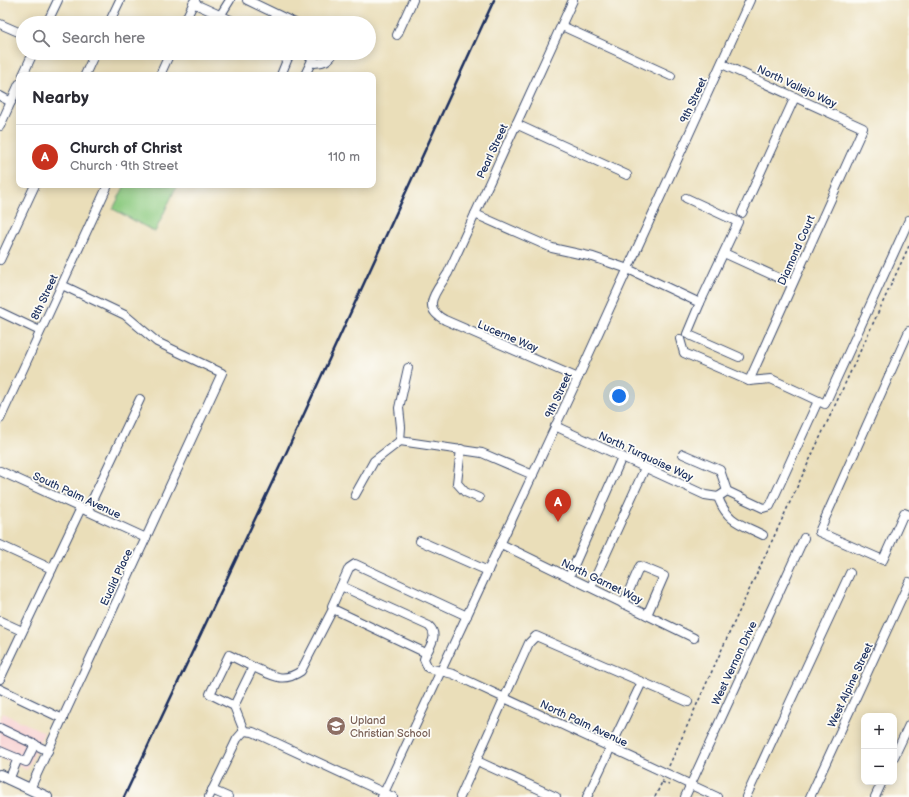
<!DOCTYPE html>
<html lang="en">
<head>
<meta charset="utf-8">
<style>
	:root { --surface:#fff; --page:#f2f2f3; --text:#2b2b33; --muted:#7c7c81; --line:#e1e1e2; --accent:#c8321e }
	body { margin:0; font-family:"Balsamiq Sans",sans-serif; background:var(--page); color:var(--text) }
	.controls { position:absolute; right:12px; bottom:12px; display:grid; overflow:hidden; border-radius:8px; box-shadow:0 2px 10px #0003 }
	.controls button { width:36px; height:36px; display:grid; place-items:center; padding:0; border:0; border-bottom:1px solid var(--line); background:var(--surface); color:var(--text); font:20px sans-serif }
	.you { position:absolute; left:619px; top:396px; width:14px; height:14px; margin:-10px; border:3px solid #fff; border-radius:50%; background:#1a73e8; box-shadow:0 0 0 6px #1a73e833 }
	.badge { display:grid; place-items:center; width:26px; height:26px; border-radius:50%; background:var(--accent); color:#fff; font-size:13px; font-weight:700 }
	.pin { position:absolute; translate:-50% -33px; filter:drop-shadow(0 1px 2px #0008) }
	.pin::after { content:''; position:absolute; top:21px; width:14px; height:12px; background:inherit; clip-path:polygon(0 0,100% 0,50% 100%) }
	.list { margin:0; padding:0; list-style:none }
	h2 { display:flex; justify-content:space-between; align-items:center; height:52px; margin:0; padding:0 16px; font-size:17px }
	h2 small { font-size:13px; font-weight:400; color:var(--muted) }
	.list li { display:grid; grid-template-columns:26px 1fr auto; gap:12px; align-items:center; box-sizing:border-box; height:64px; padding:0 16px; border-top:1px solid var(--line) }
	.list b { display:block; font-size:15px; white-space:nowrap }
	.list p { margin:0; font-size:13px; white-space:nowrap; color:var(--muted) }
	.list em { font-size:13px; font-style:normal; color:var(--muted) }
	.icon { flex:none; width:22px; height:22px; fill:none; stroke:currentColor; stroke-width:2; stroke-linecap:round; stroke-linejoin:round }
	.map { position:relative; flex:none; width:909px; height:797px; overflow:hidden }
	.search { position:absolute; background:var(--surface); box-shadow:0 2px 10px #0003; left:16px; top:16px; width:360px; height:44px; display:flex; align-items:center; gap:10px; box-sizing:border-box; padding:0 14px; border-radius:22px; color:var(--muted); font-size:15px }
	.panel { position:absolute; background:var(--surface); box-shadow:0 2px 10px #0003; left:16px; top:72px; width:360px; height:116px; border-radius:8px }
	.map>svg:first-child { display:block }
	.built { fill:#f7cfd0 }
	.green { fill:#8cca80; stroke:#547c6f }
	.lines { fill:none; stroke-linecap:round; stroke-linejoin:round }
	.minor-casing { stroke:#3a496c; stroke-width:10 }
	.major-casing { stroke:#3a496c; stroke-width:12 }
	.path { stroke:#3a496c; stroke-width:1.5; stroke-dasharray:3 3; stroke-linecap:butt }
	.minor { stroke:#fff; stroke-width:8 }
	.major { stroke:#fff; stroke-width:10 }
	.rail { stroke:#1b2f5e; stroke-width:2.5 }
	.labels { text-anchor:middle; stroke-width:3.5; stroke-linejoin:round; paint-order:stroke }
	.street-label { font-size:11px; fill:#1b2f5e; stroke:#fdfcf7 }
	.education-label { font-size:11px; fill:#785e54; stroke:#fdfcf7; text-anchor:start }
</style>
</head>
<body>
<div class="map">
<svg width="909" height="797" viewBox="0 0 909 797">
	<rect width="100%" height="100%" fill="#fdfcf7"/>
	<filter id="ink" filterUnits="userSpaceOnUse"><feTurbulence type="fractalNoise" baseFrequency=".025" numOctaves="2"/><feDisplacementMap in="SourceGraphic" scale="8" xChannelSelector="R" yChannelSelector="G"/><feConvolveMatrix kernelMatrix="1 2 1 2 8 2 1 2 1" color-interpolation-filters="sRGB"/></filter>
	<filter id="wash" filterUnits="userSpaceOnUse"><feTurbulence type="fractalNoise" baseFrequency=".012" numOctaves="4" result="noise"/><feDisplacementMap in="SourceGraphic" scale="16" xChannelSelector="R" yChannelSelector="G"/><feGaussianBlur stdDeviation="0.9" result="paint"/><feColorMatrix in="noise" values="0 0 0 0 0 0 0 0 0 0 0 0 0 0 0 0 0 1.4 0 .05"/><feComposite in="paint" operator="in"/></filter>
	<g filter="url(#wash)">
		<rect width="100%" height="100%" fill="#eadeb9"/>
		<polygon class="built" points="3,713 44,732 27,770 0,757 0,720"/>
		<polygon class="green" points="125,185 177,185 155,232 113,209"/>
	</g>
	<g filter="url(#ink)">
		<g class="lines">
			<g class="minor-casing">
				<g id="minor">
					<polyline points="247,0 295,23"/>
					<path d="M573,0L448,273C438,290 419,307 445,320L578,378"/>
					<polyline points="193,3 237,23"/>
					<polyline points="220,16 230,0"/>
					<polyline points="47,23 58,0"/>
					<polyline points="109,23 120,0"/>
					<polyline points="184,23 195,0"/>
					<polyline points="0,24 23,34"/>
					<polyline points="562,26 671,76"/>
					<polyline points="397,35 413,0"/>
					<path d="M304,53L313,58L315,63C322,63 331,60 333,53"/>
					<polyline points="722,64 863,128 749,381"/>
					<polyline points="23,75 33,53"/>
					<polyline points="85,75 95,53"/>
					<polyline points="160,75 170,53"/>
					<polyline points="281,75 290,53"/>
					<polyline points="305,75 314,56"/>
					<polyline points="0,96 11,102"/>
					<polyline points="516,124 627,175"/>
					<polyline points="0,126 19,84"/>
					<polyline points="686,198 738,222 700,303"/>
					<polyline points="742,213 795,97"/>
					<polyline points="475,214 552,248 593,257 628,269 700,303 687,334 739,357"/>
					<polyline points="724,253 792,284"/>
					<polyline points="0,260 35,185"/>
					<polyline points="0,312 40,331"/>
					<polyline points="909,331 819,532 883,560 904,513 909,515"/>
					<polyline points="680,339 684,353 749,381 771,379 825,404 909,220"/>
					<polyline points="0,419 108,185"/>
					<polyline points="555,426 705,495 718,497 727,491"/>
					<polyline points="400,441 482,453 533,475"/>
					<polyline points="461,449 457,483 465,492 479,498"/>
					<polyline points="683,454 720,470 727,491 763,508 770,506 818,401"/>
					<polyline points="0,471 146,538"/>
					<polyline points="355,495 374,461 400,441 401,427 399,408 408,368"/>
					<path d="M718,497C727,522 741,524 763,535"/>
					<polyline points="87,511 140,399"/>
					<polyline points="420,541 488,571"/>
					<polyline points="501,544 694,638"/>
					<polyline points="0,545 52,569"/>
					<polyline points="569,577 622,457"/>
					<path d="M341,586L429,626C440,636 428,648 424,659L428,668L453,674L717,797"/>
					<polyline points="591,587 645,468"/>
					<polyline points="623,604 640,566 664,576 647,615"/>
					<polyline points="0,621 22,631"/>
					<polyline points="426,653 333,609 332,606 349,568 355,564 467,616"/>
					<path d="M253,667C272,675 282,684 301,671L333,609"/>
					<polyline points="0,679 81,508"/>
					<polyline points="0,689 63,719"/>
					<polyline points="234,706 210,694 229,655 253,667 234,706 244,731"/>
					<polyline points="0,728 48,751"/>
					<polyline points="244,731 253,732 393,797"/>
					<polyline points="0,751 26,762 35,744"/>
					<polyline points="894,757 909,725"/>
					<polyline points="477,761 556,797"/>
					<polyline points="9,780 18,758"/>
					<polyline points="30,789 222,373 157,342 125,315 62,285"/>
					<polyline points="212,790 228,797"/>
					<polyline points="209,797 237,739 244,731"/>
					<polyline points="382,797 578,378 750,0"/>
					<polyline points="460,797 529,643 536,636 688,702"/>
					<polyline points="587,797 642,682"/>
					<polyline points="685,797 804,538"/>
					<polyline points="746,797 850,573"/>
					<polyline points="810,797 909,582"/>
					<polyline points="875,797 882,782"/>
				</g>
			</g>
			<g class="major-casing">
				<polyline id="major" points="0,775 47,797"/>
			</g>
			<g class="path">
				<polyline points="669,766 732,627 909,246"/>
				<polyline points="662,782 669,785"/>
				<polyline points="655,797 663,780"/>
			</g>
			<use href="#minor" class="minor"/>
			<use href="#major" class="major"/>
			<polyline class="rail" points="124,797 287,451 494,0"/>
		</g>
	</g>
	<defs>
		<g id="school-disc" transform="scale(1)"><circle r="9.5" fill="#8d6e63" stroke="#fdfcf7"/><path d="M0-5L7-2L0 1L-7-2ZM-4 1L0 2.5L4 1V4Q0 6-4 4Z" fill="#fff"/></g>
	</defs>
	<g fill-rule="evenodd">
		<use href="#school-disc" x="336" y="726"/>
	</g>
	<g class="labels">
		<g class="street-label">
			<text transform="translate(797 86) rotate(25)" y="4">North Vallejo Way</text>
			<text transform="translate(693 100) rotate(-65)" y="4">9th Street</text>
			<text transform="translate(492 151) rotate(-65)" y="4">Pearl Street</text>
			<text transform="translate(796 250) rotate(-66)" y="4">Diamond Court</text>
			<text transform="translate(44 297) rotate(-65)" y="4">8th Street</text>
			<text transform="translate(508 336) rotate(23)" y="4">Lucerne Way</text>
			<text transform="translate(558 395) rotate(-65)" y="4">9th Street</text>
			<text transform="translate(646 456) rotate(25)" y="4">North Turquoise Way</text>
			<text transform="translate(77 495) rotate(25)" y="4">South Palm Avenue</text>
			<text transform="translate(116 577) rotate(-65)" y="4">Euclid Place</text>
			<text transform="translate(602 581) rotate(26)" y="4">North Garnet Way</text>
			<text transform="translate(734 663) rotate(-65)" y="4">West Vernon Drive</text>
			<text transform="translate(850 685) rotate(-65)" y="4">West Alpine Street</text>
			<text transform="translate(584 723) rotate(25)" y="4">North Palm Avenue</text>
		</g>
		<g class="education-label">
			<text x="350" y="724">Upland<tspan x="350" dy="13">Christian School</tspan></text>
		</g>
	</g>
</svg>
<div class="controls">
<button>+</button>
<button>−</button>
</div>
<div class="you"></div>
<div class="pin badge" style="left:558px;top:522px">A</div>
<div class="search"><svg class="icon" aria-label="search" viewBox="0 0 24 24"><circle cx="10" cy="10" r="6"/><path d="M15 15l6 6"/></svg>Search here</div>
<section class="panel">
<h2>Nearby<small></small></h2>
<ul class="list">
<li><span class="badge">A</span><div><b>Church of Christ</b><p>Church · 9th Street</p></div><em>110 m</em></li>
</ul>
</section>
</div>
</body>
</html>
